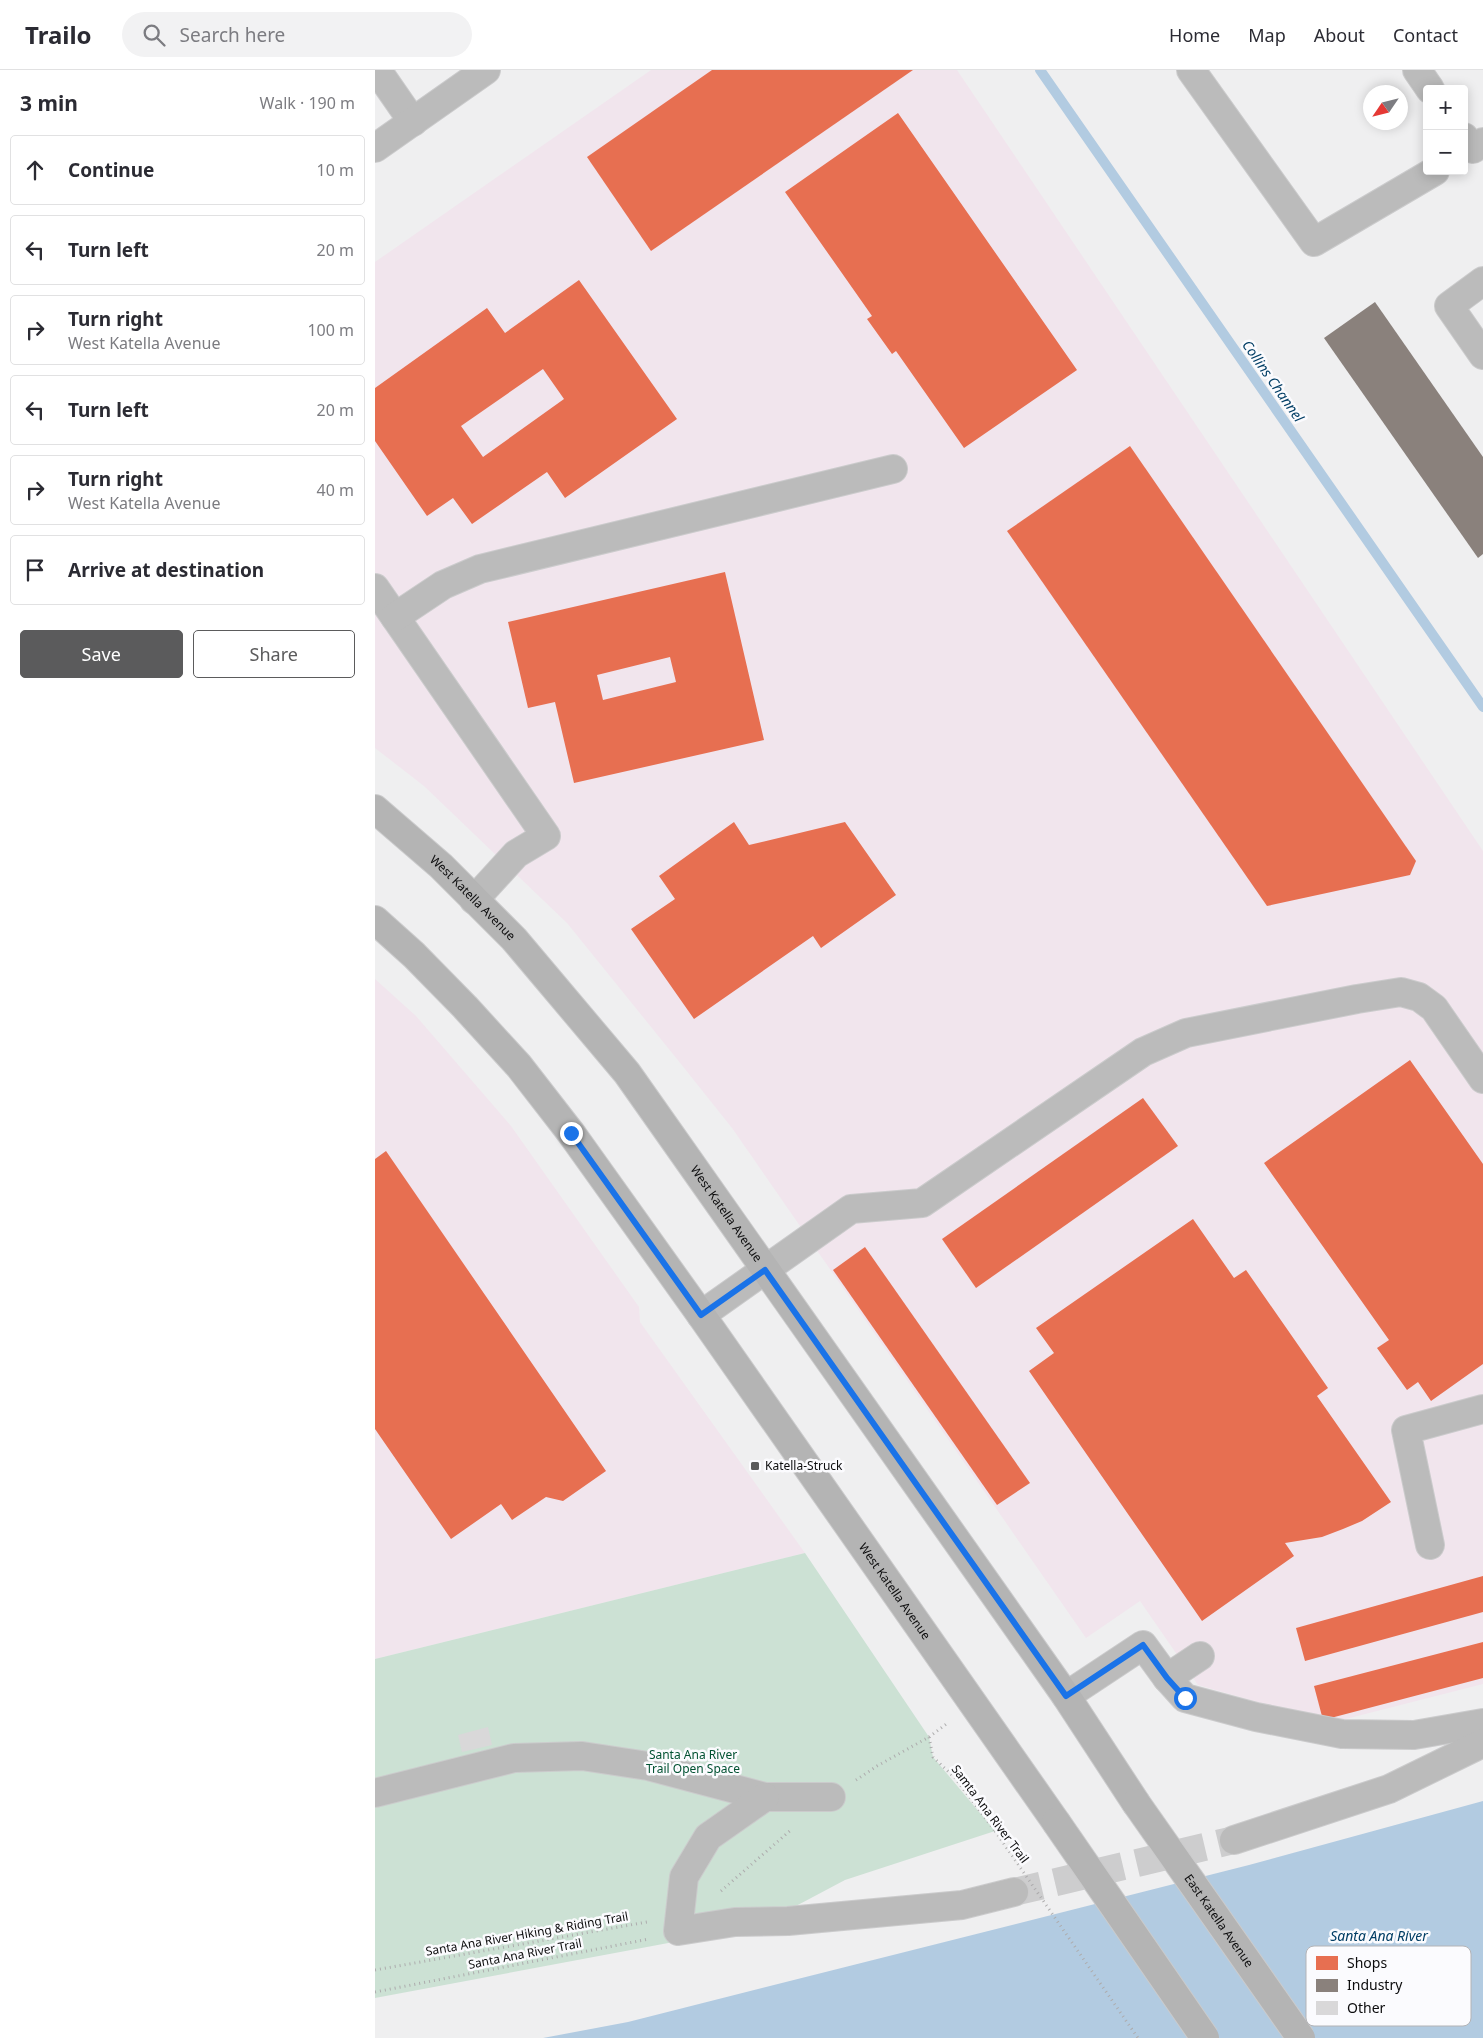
<!DOCTYPE html>
<html lang="en">
<head>
<meta charset="utf-8">
<style>
	:root { --surface:#fff; --page:#f2f2f3; --text:#2b2b33; --muted:#7c7c81; --line:#e1e1e2; --accent:#5b5b5c }
	body { margin:0; font-family:"Noto Sans",sans-serif; background:var(--page); color:var(--text) }
	.controls { position:absolute; right:15px; top:15px; display:grid; overflow:hidden; border-radius:5px; box-shadow:0 2px 12px #0003 }
	.controls button { width:45px; height:45px; display:grid; place-items:center; padding:0; border:0; border-bottom:1px solid var(--line); background:var(--surface); color:var(--text); font:25px sans-serif }
	.compass { position:absolute; left:988px; top:15px; width:45px; height:45px; border-radius:50%; background:var(--surface); box-shadow:0 2px 12px #0003; rotate:235deg }
	.stop { position:absolute; width:15px; height:15px; margin:-11px; border:4px solid #1a73e8; border-radius:50%; background:#fff }
	.stop.end { background:#1a73e8; border-color:#fff; box-shadow:0 1px 5px #0008 }
	.list { margin:0; padding:0; list-style:none }
	h2 { display:flex; justify-content:space-between; align-items:center; height:65px; margin:0; padding:0 20px; font-size:21px }
	h2 small { font-size:16px; font-weight:400; color:var(--muted) }
	.list li { display:grid; grid-template-columns:32px 1fr auto; gap:15px; align-items:center; box-sizing:border-box; height:70px; margin:0 10px 10px; padding:0 10px; border:1px solid var(--line); border-radius:5px }
	.list b { display:block; font-size:19px; white-space:nowrap }
	.list p { margin:0; font-size:16px; white-space:nowrap; color:var(--muted) }
	.list em { font-size:16px; font-style:normal; color:var(--muted) }
	.actions { display:flex; gap:10px; padding:15px 20px }
	.actions a { flex:1; padding:11px 0; border:1px solid var(--accent); border-radius:5px; text-align:center; font-size:18px; color:var(--accent) }
	.actions .main { background:var(--accent); color:#fff }
	.icon { flex:none; width:28px; height:28px; fill:none; stroke:currentColor; stroke-width:2; stroke-linecap:round; stroke-linejoin:round }
	.map { position:relative; flex:none; width:1108px; height:1968px; overflow:hidden }
	header { display:flex; align-items:center; gap:30px; box-sizing:border-box; height:70px; padding:0 25px; background:var(--surface); border-bottom:1px solid var(--line) }
	header strong { font-size:24px }
	nav { display:flex; gap:28px; margin-inline-start:auto; font-size:18px }
	.search { width:350px; height:45px; background:var(--page); display:flex; align-items:center; gap:12px; box-sizing:border-box; padding:0 18px; border-radius:28px; color:var(--muted); font-size:19px }
	main { display:flex }
	aside { flex:1; background:var(--surface) }
	.map>svg:first-child { display:block }
	.commercial { fill:#f1e5ed }
	.green { fill:#cce1d4 }
	.water { fill:#b2cbe1 }
	.shops { fill:#e76f51; fill-rule:evenodd }
	.industry { fill:#8a817c }
	.lines { fill:none; stroke-linecap:round; stroke-linejoin:round }
	.stream { stroke:#b2cbe1; stroke-width:10 }
	.building { fill:#d9d8d9 }
	.minor-tunnel { stroke:#cdcdce; stroke-width:28; stroke-dasharray:28 14; stroke-linecap:butt }
	.minor-casing { stroke:#cbcbcc; stroke-width:30 }
	.major-casing { stroke:#cbcbcc; stroke-width:30 }
	.path { stroke:#adacad; stroke-width:3; stroke-dasharray:1 4; stroke-linecap:butt }
	.minor { stroke:#bbb; stroke-width:28 }
	.major { stroke:#b4b4b4; stroke-width:28 }
	.major-bridge-casing { stroke:#cbcbcc; stroke-width:30; stroke-linecap:butt }
	.path-bridge { stroke:#adacad; stroke-width:3; stroke-dasharray:1 4; stroke-linecap:butt }
	.major-bridge { stroke:#b4b4b4; stroke-width:28 }
	.route { stroke:#1a73e8; stroke-width:6 }
	.poi-dot { fill:#5b5b5c; stroke:#fbfbfe; stroke-width:2 }
	.labels { text-anchor:middle; stroke-width:5; stroke-linejoin:round; paint-order:stroke }
	.street-label { font-size:12px; fill:#0c0c0d; stroke:#fbfbfe }
	.poi-label { font-size:12px; fill:#0c0c0d; stroke:#fbfbfe; text-anchor:start }
	.park-label { font-size:12px; fill:#015131; stroke:#fbfbfe }
	.water-label { font-size:14px; font-style:italic; fill:#003d64; stroke:#fbfbfe }
	.key { fill:#fbfbfe; stroke:#b3b3b6; stroke-width:1 }
	.key-label { font-size:14px; fill:#0c0c0d }
</style>
</head>
<body>
<header>
<strong>Trailo</strong>
<div class="search"><svg class="icon" aria-label="search" viewBox="0 0 24 24"><circle cx="10" cy="10" r="6"/><path d="M15 15l6 6"/></svg>Search here</div>
<nav><a>Home</a><a>Map</a><a>About</a><a>Contact</a></nav>
</header>
<main>
<aside>
<h2>3 min<small>Walk · 190 m</small></h2>
<ul class="list">
<li><svg class="icon" aria-label="ahead" viewBox="0 0 24 24"><path d="M12 20V5M6 11l6-6 6 6"/></svg><div><b>Continue</b></div><em>10 m</em></li>
<li><svg class="icon" aria-label="left" viewBox="0 0 24 24"><path d="M17 20v-9H6M10 6l-5 5 5 5"/></svg><div><b>Turn left</b></div><em>20 m</em></li>
<li><svg class="icon" aria-label="right" viewBox="0 0 24 24"><path d="M7 20v-9h11M14 6l5 5-5 5"/></svg><div><b>Turn right</b><p>West Katella Avenue</p></div><em>100 m</em></li>
<li><svg class="icon" aria-label="left" viewBox="0 0 24 24"><path d="M17 20v-9H6M10 6l-5 5 5 5"/></svg><div><b>Turn left</b></div><em>20 m</em></li>
<li><svg class="icon" aria-label="right" viewBox="0 0 24 24"><path d="M7 20v-9h11M14 6l5 5-5 5"/></svg><div><b>Turn right</b><p>West Katella Avenue</p></div><em>40 m</em></li>
<li><svg class="icon" aria-label="arrive" viewBox="0 0 24 24"><path d="M6 21V4h12l-3 4 3 4H6"/></svg><div><b>Arrive at destination</b></div></li>
</ul>
<div class="actions"><a class="main">Save</a><a>Share</a></div>
</aside>
<div class="map">
<svg width="1108" height="1968" viewBox="0 0 1108 1968">
	<rect width="100%" height="100%" fill="#efeff0"/>
	<g class="commercial">
		<polygon points="276,0 582,0 1108,781 1108,1614 955,1653 823,1615 765,1531 711,1568 357,1058 306,994 192,853 49,716 0,678 0,192"/>
		<polygon points="0,909 41,946 136,1056 264,1237 265,1252 430,1483 0,1589"/>
	</g>
	<polygon class="green" points="430,1483 554,1667 558,1687 620,1761 470,1810 372,1862 304,1871 0,1928 0,1589"/>
	<polygon class="water" points="1108,1731 1108,1968 168,1968 253,1952 874,1795"/>
	<g class="shops">
		<polygon points="337,0 538,0 276,181 212,87"/>
		<polygon points="523,43 702,300 589,378 521,281 517,284 492,249 497,246 410,122"/>
		<path d="M204,210L302,349L190,428L172,402L97,454L78,428L52,446L0,371V318L112,238L130,263ZM168,299L189,329L108,387L86,356Z"/>
		<polygon points="755,376 1041,791 1035,805 892,836 632,461"/>
		<path d="M350,502L389,670L199,713L180,632L153,638L133,552ZM295,587L301,612L228,630L222,605Z"/>
		<polygon points="359,752 374,775 470,752 521,825 446,878 438,866 319,949 256,859 300,829 284,806"/>
		<polygon points="1035,990 1108,1094 1108,1294 1056,1331 1043,1312 1032,1320 1002,1278 1014,1270 889,1093"/>
		<polygon points="768,1028 803,1076 601,1218 567,1169"/>
		<polygon points="11,1081 231,1401 188,1431 171,1427 137,1450 126,1434 76,1469 0,1359 0,1089"/>
		<polygon points="818,1149 859,1208 871,1200 953,1318 942,1326 1016,1432 987,1451 968,1459 947,1467 910,1473 919,1486 827,1551 654,1301 679,1283 661,1258"/>
		<polygon points="490,1177 655,1413 622,1435 458,1200"/>
		<polygon points="1108,1506 1108,1542 930,1591 921,1558"/>
		<polygon points="1108,1572 1108,1608 948,1650 939,1616"/>
	</g>
	<polygon class="industry" points="1000,232 1108,387 1108,484 1103,488 949,268"/>
	<g class="lines">
		<polyline class="stream" points="665,0 1108,637"/>
	</g>
	<polygon class="building" points="113,1657 117,1675 87,1682 83,1665"/>
	<g class="lines">
		<polyline class="minor-tunnel" points="639,1822 859,1770"/>
		<g class="minor-casing">
			<g id="minor">
				<polyline points="2,0 38,52"/>
				<polyline points="816,0 939,172 1060,101"/>
				<polyline points="1042,0 1055,19"/>
				<polyline points="1089,67 1098,79 1108,72"/>
				<polyline points="0,78 111,0"/>
				<polyline points="1108,211 1074,236 1108,285"/>
				<polyline points="0,518 171,766 141,784 99,830"/>
				<polyline points="20,547 68,515 105,499 518,399"/>
				<polyline points="326,1245 476,1139 547,1133 768,982 811,963 982,929 1026,922 1044,927 1059,938 1108,1009"/>
				<polyline points="1055,1475 1031,1360 1108,1339"/>
				<polyline points="792,1608 810,1628 881,1647 967,1664 1039,1665 1108,1653"/>
				<polyline points="691,1626 768,1575 792,1608 825,1586"/>
				<polyline points="0,1723 139,1688 207,1686 273,1696 390,1727 456,1727"/>
				<polyline points="390,1727 333,1767 309,1807 303,1861 360,1852 413,1851 587,1835 639,1822"/>
				<polyline points="859,1770 1014,1719 1108,1673"/>
			</g>
		</g>
		<g class="major-casing">
			<g id="major">
				<path id="s1" d="M0,739L66,796L139,869L252,1003L691,1626L761,1733"/>
				<path id="s2" d="M0,850L39,885L90,937L144,996L196,1063L326,1245L681,1752"/>
			</g>
		</g>
		<g class="path">
			<polyline points="554,1667 574,1652"/>
			<polyline points="481,1710 502,1696 554,1667 558,1687 580,1708 620,1761"/>
			<polyline points="346,1821 417,1759"/>
			<polyline points="0,1900 272,1852"/>
			<polyline points="0,1922 274,1869"/>
		</g>
		<use href="#minor" class="minor"/>
		<use href="#major" class="major"/>
		<g class="major-bridge-casing">
			<g id="major-bridge">
				<path id="s3" d="M761,1733L926,1968"/>
				<polyline points="681,1752 830,1968"/>
			</g>
		</g>
		<polyline class="path-bridge" points="620,1761 763,1968"/>
		<use href="#major-bridge" class="major-bridge"/>
	</g>
	<g class="lines">
		<polyline class="route" points="196,1063 326,1245 390,1200 691,1626 768,1575 792,1608 810,1628"/>
	</g>
	<rect class="poi-dot" x="375" y="1391" width="10" height="10" rx="2.5"/>
	<g class="labels">
		<g class="street-label">
			<text dy="4" stroke="none"><textPath href="#s1" startOffset="132">West Katella Avenue</textPath></text>
			<text dy="4" stroke="none"><textPath href="#s1" startOffset="538">West Katella Avenue</textPath></text>
			<text dy="4" stroke="none"><textPath href="#s2" startOffset="851">West Katella Avenue</textPath></text>
			<text transform="translate(615 1744) rotate(53)" y="4">Samta Ana River Trail</text>
			<text dy="4" stroke="none"><textPath href="#s3" startOffset="144">East Katella Avenue</textPath></text>
			<text transform="translate(152 1864) rotate(-10)" y="4">Santa Ana River Hiking &amp; Riding Trail</text>
			<text transform="translate(150 1884) rotate(-11)" y="4">Santa Ana River Trail</text>
		</g>
		<g class="poi-label">
			<text x="390" y="1400">Katella-Struck</text>
		</g>
		<g class="park-label">
			<text x="318" y="1689">Santa Ana River<tspan x="318" dy="14">Trail Open Space</tspan></text>
		</g>
		<g class="water-label">
			<text transform="translate(898 311) rotate(55)" y="5">Collins Channel</text>
			<text x="1004" y="1871">Santa Ana River</text>
		</g>
	</g>
	<rect x="931" y="1876" width="165" height="80" rx="8" class="key"/>
	<rect x="941" y="1886" width="22" height="14" fill="#e76f51"/>
	<rect x="941" y="1909" width="22" height="13" fill="#8a817c"/>
	<rect x="941" y="1931" width="22" height="14" fill="#d9d8d9"/>
	<g class="key-label">
		<text x="972" y="1898">Shops</text>
		<text x="972" y="1920">Industry</text>
		<text x="972" y="1943">Other</text>
	</g>
</svg>
<div class="controls">
<button>+</button>
<button>−</button>
</div>
<svg class="compass" viewBox="-18 -18 36 36"><path d="M0-13l5 13h-10z" fill="#e53935"/><path d="M0 13l5-13h-10z" fill="#7c7c81"/></svg>
<div class="stop" style="left:810px;top:1628px"></div>
<div class="stop end" style="left:196px;top:1063px"></div>
</div>
</main>
</body>
</html>
